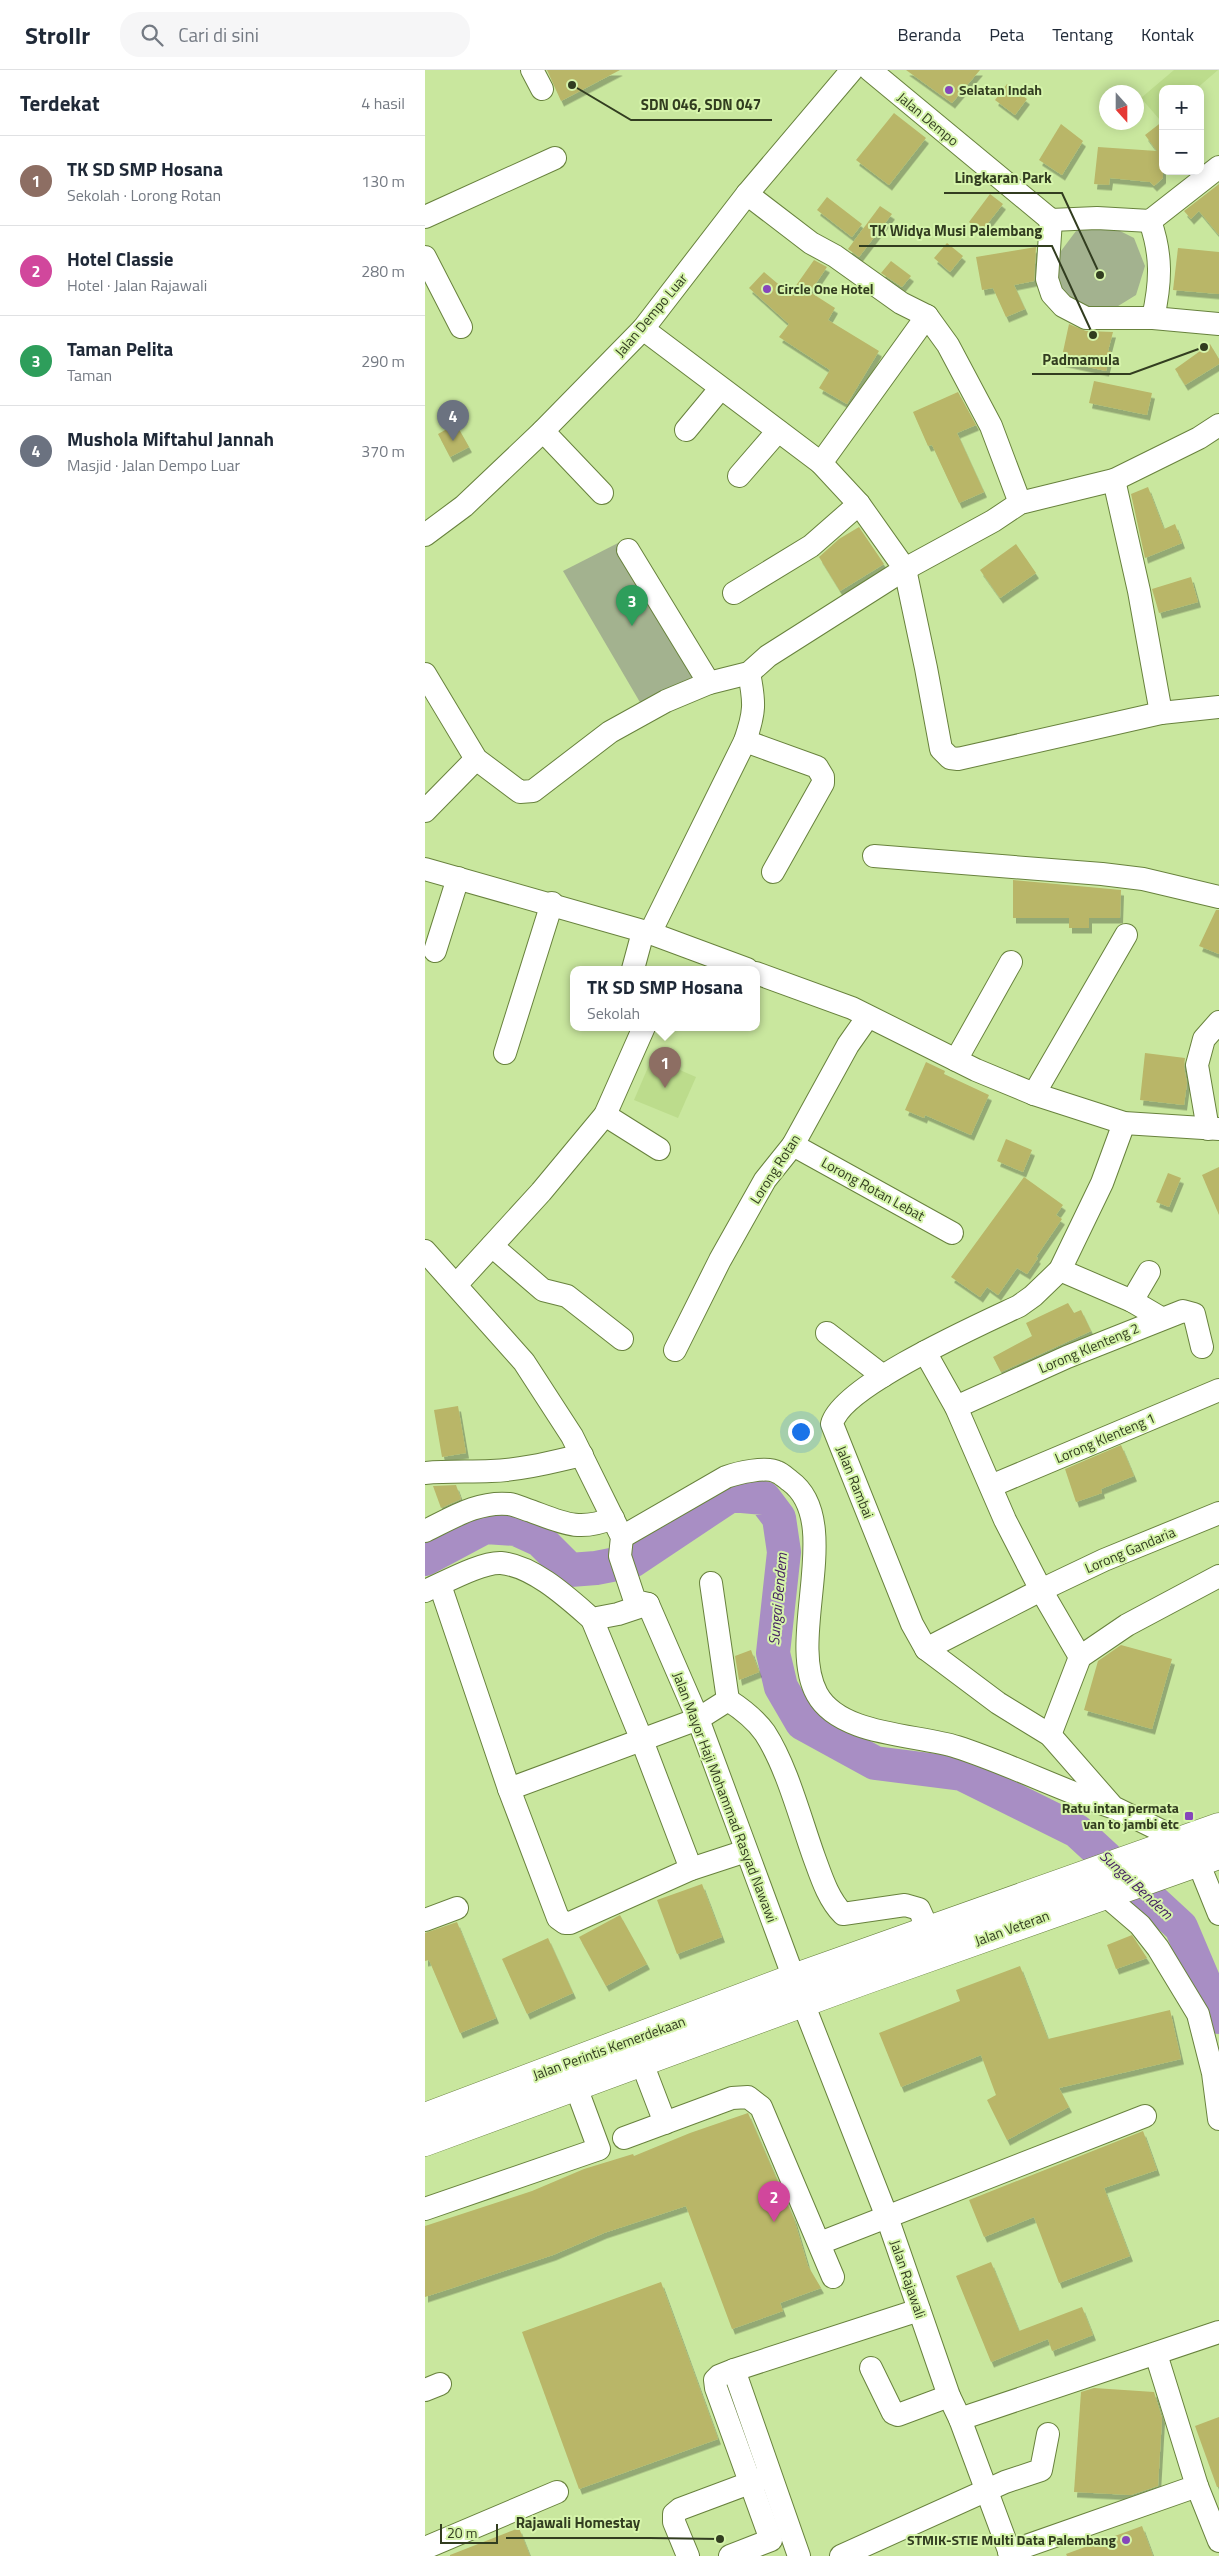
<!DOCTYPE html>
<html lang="id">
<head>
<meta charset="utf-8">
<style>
	:root { --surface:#fff; --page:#f6f6f7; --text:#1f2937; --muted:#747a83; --line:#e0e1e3; --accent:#ea580c }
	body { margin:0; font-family:"Titillium Web",sans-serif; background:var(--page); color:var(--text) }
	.controls { position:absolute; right:15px; top:15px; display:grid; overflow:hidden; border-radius:10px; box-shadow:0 2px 12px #0003 }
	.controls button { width:45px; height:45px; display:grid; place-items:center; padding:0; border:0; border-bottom:1px solid var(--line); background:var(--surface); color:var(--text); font:25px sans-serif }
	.compass { position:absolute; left:674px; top:15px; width:45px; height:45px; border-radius:50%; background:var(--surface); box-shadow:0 2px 12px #0003; rotate:159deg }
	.scale { position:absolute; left:15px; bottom:12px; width:58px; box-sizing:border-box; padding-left:5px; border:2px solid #323d20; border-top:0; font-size:14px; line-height:18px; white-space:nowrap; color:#323d20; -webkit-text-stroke:4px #d6f4ab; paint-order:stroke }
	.you { position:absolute; left:375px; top:1361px; width:18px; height:18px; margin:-12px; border:4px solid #fff; border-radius:50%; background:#1a73e8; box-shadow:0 0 0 8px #1a73e833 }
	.badge { display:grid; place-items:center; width:32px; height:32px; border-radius:50%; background:var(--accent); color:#fff; font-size:16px; font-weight:700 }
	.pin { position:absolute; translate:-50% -41px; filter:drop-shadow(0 1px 2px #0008) }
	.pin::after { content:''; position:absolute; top:26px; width:18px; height:15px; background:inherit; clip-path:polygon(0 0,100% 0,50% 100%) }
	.popup { position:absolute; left:145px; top:896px; width:190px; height:65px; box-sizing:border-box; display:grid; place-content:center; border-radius:10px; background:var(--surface); filter:drop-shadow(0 1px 4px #0005); font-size:16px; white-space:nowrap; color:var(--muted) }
	.popup b { font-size:19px; color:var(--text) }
	.popup::after { content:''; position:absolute; left:50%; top:100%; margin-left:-10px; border:10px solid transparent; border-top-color:var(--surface) }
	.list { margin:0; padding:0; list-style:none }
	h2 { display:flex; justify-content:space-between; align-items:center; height:65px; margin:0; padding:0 20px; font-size:21px }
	h2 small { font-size:16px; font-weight:400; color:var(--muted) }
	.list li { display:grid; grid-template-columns:32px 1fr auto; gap:15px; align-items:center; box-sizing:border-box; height:90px; padding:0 20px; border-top:1px solid var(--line) }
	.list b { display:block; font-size:19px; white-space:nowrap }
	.list p { margin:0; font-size:16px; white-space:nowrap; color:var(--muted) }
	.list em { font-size:16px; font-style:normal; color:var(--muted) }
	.icon { flex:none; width:28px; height:28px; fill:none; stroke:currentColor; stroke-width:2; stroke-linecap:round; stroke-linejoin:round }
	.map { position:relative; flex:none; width:794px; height:2486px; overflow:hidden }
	header { display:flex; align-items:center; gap:30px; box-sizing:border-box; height:70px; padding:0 25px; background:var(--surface); border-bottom:1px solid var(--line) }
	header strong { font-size:24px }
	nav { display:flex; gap:28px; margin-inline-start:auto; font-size:18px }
	.search { width:350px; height:45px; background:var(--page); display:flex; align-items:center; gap:12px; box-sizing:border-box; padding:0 18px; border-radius:20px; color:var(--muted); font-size:19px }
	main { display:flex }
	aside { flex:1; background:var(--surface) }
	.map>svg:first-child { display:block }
	.built { fill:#bcdc8c }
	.green { fill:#a3b28f }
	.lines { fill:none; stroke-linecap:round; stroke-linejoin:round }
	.river { stroke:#a88ec4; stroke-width:34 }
	.building { fill:#b9b668; filter:url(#shadow) }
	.minor-casing { stroke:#68823d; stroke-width:24 }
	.highway-casing { stroke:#68823d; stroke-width:29 }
	.minor { stroke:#fff; stroke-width:22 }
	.highway { stroke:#fff; stroke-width:28 }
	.poi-dot { fill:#8646bb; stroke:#d6f4ab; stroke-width:2 }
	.labels { text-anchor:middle; stroke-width:4; stroke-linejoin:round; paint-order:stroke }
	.poi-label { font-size:14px; font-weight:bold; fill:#323d20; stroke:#d6f4ab; text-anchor:start }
	.street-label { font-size:14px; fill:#323d20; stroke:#d6f4ab }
	.water-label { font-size:15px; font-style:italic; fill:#452163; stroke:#d6f4ab }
	.leader { fill:none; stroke:#323d20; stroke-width:2 }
	.callout-dot { fill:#323d20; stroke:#d6f4ab; stroke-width:2 }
	.callout-label { font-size:15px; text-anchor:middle; font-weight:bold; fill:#323d20; stroke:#d6f4ab; stroke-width:4; stroke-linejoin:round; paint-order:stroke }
</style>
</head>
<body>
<header>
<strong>Strollr</strong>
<div class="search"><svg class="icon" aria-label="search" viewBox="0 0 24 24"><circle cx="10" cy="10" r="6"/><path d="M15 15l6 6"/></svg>Cari di sini</div>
<nav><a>Beranda</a><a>Peta</a><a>Tentang</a><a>Kontak</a></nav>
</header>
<main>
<aside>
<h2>Terdekat<small>4 hasil</small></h2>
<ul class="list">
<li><span class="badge" style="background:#8d6e63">1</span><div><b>TK SD SMP Hosana</b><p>Sekolah · Lorong Rotan</p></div><em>130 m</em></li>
<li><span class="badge" style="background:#d1479c">2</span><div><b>Hotel Classie</b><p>Hotel · Jalan Rajawali</p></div><em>280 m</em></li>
<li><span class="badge" style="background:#2e9e5b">3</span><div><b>Taman Pelita</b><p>Taman</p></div><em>290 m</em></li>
<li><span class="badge" style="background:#6b7280">4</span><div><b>Mushola Miftahul Jannah</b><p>Masjid · Jalan Dempo Luar</p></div><em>370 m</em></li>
</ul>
</aside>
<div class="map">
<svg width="794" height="2486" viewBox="0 0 794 2486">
	<defs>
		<filter id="shadow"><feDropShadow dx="3" dy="5.5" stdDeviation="0" flood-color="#0004"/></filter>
	</defs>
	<rect width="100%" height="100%" fill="#c9e79e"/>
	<g class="built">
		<polygon points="749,0 793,0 771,19 738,19 738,48 735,50 716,28"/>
		<polygon points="227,988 271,1007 253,1048 209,1030"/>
	</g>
	<g class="green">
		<polygon points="681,154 709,168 720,196 711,225 685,241 655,238 634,215 633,185 651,161"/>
		<polygon points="195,472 274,612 216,634 138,501"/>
	</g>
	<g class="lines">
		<polyline class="river" points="0,1489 60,1457 91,1459 115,1470 145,1500 171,1498 207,1491 306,1425 339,1428 354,1448 359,1482 348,1583 356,1617 377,1653 450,1693 537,1704 652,1761 756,1857 794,1947"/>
	</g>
	<g class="building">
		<polygon points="122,0 195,0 136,31"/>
		<polygon points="481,0 555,0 527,33"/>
		<polygon points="582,14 602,29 590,45 570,30"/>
		<polygon points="469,43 501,68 464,115 431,90"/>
		<polygon points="738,51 738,108 729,116 725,112 685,108 684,115 669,114 673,77 732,81 720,65"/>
		<polygon points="636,54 658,71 637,105 614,90"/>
		<polygon points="794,114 794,165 774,141 766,149 759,141"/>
		<polygon points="565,124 578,134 556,162 544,152"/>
		<polygon points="402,127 437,154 427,167 392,140"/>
		<polygon points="455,136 467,144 434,187 423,179"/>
		<polygon points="522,173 538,186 525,202 509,188"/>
		<polygon points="611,177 609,211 589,215 600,239 581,247 568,218 557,220 551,187"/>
		<polygon points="753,178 794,182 794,224 748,220"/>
		<polygon points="389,190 402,197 385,222 410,238 403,250 454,281 422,334 394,318 405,300 354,267 364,254 324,218 339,202 365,224"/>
		<polygon points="466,191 486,206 477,217 456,203"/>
		<polygon points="644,254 661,261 688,262 683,281 686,281 681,301 636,291"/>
		<polygon points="785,274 794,289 794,294 760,315 750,299"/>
		<polygon points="669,311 727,323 722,345 664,333"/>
		<polygon points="533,322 551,355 532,363 559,422 534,433 507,375 503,376 488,342"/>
		<polygon points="31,354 44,377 25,387 13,364"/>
		<polygon points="723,417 739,459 750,454 757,473 720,488 706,424"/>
		<polygon points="434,457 459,494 415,521 394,487 414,469"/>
		<polygon points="591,474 611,503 575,528 555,500"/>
		<polygon points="766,507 773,532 734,543 727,519"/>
		<polygon points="588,810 696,820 695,848 664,848 664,858 644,858 644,848 588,848"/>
		<polygon points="791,840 794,840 794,884 774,876"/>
		<polygon points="720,983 760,988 759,997 762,1013 759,1035 715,1030"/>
		<polygon points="501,992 520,1001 519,1004 564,1025 546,1065 500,1045 499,1048 480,1040"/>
		<polygon points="581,1069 607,1080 598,1102 572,1091"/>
		<polygon points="794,1097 794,1145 777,1105"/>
		<polygon points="743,1103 756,1108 744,1137 731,1132"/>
		<polygon points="599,1107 638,1135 631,1145 637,1149 611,1187 613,1188 602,1204 592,1198 573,1225 562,1217 555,1227 526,1207"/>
		<polygon points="643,1233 649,1243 656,1240 666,1261 576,1302 568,1287 607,1266 601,1253"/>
		<polygon points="33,1336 41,1383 17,1387 9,1340"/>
		<polygon points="696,1375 709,1406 676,1419 677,1423 651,1432 640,1399"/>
		<polygon points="31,1415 36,1429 16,1438 8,1416"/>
		<polygon points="696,1575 747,1589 727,1659 659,1640 673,1591"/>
		<polygon points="326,1580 334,1602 314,1610 310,1586"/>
		<polygon points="277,1814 297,1867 252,1884 232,1830"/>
		<polygon points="195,1845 222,1894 181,1916 154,1867"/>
		<polygon points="32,1852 71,1948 35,1963 4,1890 0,1891 0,1863"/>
		<polygon points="707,1865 722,1888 691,1899 682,1875"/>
		<polygon points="123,1868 148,1923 102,1944 77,1889"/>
		<polygon points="595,1896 623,1969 745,1940 756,1989 634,2018 644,2037 582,2070 562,2030 571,2025 556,1985 476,2017 454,1963 535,1931 531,1920"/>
		<polygon points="323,2043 369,2149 383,2196 396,2218 355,2233 358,2241 307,2259 261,2136 179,2163 128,2185 0,2227 0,2156 107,2121 159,2099 208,2084 209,2086 265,2063"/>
		<polygon points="718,2061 732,2100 679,2118 705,2186 634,2213 609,2147 559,2167 544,2130"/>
		<polygon points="566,2192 594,2261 657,2237 668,2265 627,2281 623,2269 566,2292 531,2206"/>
		<polygon points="236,2212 293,2369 154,2419 97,2262"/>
		<polygon points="669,2318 729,2322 737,2348 733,2416 706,2425 649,2422 656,2322"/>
		<polygon points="794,2347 794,2417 792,2417 770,2356"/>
		<polygon points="717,2456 728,2486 642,2486 641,2484"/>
		<polygon points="94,2458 105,2486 25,2486 25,2485"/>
	</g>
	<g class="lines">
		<g class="minor-casing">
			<g id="minor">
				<polyline points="107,0 117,19"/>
				<polyline points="445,0 626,150 672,148 725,151 794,97"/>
				<polyline points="322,124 386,173 410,186 476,233 502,246 523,275 566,356 595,433"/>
				<polyline points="0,147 130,88"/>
				<polyline points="626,150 622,209 627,224 638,236 661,248 728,248 794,254"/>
				<path d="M725,151C737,185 736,212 728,248"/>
				<polyline points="0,187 36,257"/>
				<polyline points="218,259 396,393 434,434 480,499 501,598 516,679 525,688 533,689 736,643"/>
				<polyline points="261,360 295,319"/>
				<polyline points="118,361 177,423"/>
				<polyline points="396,393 502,246"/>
				<polyline points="314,406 353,361"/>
				<polyline points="689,410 714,521 736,643 794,637"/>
				<polyline points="0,465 39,436 118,361 218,259 322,124 427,0"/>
				<polyline points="203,480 284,613"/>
				<polyline points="309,523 386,476 434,434"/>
				<polyline points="0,604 51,689 95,722 108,721 185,662 241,631 284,613 324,603 343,586 480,499 568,451 595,433 689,410 774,368 794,355"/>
				<polyline points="320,671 392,697 398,707 398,713 348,802"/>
				<polyline points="0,741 51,689"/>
				<polyline points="449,786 677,804 718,809 794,827"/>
				<polyline points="0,799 225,863 322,899"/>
				<path d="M225,863L320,671C330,642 330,633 324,603"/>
				<polyline points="10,881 33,808"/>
				<polyline points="208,899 218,862"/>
				<polyline points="331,903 427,938 551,1000 609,1024 699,1053 794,1059"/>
				<polyline points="80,983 127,833"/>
				<polyline points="531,990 586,892"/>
				<polyline points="609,1024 701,865"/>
				<polyline points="180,1045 234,1079"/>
				<path d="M699,1053L677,1113L635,1200L608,1226L594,1236C556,1254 416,1316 407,1354L487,1554L501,1579L573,1633L625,1665L688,1737L755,1770"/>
				<polyline points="783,1059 772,995 779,969 794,952"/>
				<polyline points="368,1075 527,1163"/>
				<polyline points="67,1176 118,1220 142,1226 197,1269"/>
				<polyline points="0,1181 99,1292 147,1366 197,1467 195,1486 210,1531 223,1534 273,1649 378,1933 462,2147 524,2326 535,2349 586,2486"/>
				<polyline points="635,1200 707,1231 736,1248"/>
				<polyline points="31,1215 116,1122 180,1045 219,957"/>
				<polyline points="707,1231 724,1202"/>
				<polyline points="402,1263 458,1306"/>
				<polyline points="250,1280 295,1190 340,1110 368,1075 423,975 442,948"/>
				<polyline points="500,1282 531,1337 580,1450 616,1520 655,1587"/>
				<polyline points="531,1337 642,1287 758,1241 769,1244 777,1277"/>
				<path d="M0,1403C22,1401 44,1402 66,1401C97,1400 127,1392 157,1385"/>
				<polyline points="566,1416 794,1320"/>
				<path d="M0,1461C27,1448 53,1431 84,1434C91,1435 99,1439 106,1441C138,1453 154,1462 188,1448"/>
				<path d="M197,1467L301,1407C312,1403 342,1396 352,1402C357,1404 361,1408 365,1411C420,1451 361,1568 392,1624C415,1666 491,1664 532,1677C585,1694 635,1720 687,1737"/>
				<polyline points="286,1513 303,1630"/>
				<path d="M15,1515L84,1719L273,1649L303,1630C317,1639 330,1649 340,1663C362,1697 375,1748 389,1787C396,1806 403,1829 418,1844L480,1835L494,1839L498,1848L497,1862"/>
				<path d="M0,1521C19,1513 56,1492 76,1493C109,1496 144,1529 167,1549L193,1544L223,1534"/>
				<polyline points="167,1549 216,1668 266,1799"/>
				<polyline points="501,1579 616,1520 679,1490 794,1443"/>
				<polyline points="625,1665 655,1587 702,1555 794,1506"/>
				<polyline points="84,1719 133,1848 140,1853 145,1853 266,1799 321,1781"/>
				<polyline points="773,1792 794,1844"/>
				<polyline points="680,1825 715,1855 733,1878 773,1944 788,2003 794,2049"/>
				<polyline points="0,1850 32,1838"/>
				<polyline points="217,1993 240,2053"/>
				<polyline points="199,2068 307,2028 323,2027 336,2037 408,2207"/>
				<polyline points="0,2139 174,2079 151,2017"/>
				<polyline points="395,2173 720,2046"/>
				<polyline points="446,2298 468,2343 473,2345 524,2326"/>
				<polyline points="0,2320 15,2314"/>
				<polyline points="535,2349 794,2262"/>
				<polyline points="772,2416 794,2471"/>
				<polyline points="0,2478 132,2422"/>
				<polyline points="584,2482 772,2416 731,2284"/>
				<polyline points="263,2486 249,2452 249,2444 255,2439 338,2408"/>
				<polyline points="305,2486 346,2470 291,2318 290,2310 294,2306 309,2300"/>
				<polyline points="374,2486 309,2300 494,2240"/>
				<polyline points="416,2486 580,2412 616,2400 623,2364"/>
			</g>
		</g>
		<g class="highway-casing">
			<g id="highway">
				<polyline points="0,2047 368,1908 794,1757"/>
				<polyline points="0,2072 438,1911 794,1785"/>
			</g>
		</g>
		<use href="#minor" class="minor"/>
		<use href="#highway" class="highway"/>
	</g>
	<g class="poi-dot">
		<circle cx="524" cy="20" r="5"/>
		<circle cx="342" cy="219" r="5"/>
		<rect x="759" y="1741" width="10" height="10" rx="2.5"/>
		<circle cx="701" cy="2470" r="5"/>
	</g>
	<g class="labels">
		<g class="poi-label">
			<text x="534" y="25">Selatan Indah</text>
			<text x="352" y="224">Circle One Hotel</text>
			<text x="754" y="1743" text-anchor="end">Ratu intan permata<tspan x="754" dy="16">van to jambi etc</tspan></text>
			<text x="691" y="2475" text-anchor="end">STMIK-STIE Multi Data Palembang</text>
		</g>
		<g class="street-label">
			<text transform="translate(503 49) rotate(40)" y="5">Jalan Dempo</text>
			<text transform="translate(226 245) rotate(-50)" y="5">Jalan Dempo Luar</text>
			<text transform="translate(350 1099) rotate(-57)" y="5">Lorong Rotan</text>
			<text transform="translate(448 1119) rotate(29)" y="5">Lorong Rotan Lebat</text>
			<text transform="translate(664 1278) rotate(-23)" y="5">Lorong Klenteng 2</text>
			<text transform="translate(680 1368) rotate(-23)" y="5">Lorong Klenteng 1</text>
			<text transform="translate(430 1412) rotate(68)" y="5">Jalan Rambai</text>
			<text transform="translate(705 1480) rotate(-23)" y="5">Lorong Gandaria</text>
			<text transform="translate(300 1727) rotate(69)" y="5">Jalan Mayor Haji Mohammad Rasyad Nawawi</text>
			<text transform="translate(587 1858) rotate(-20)" y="5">Jalan Veteran</text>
			<text transform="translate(184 1978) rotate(-20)" y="5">Jalan Perintis Kemerdekaan</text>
			<text transform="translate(483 2209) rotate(71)" y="5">Jalan Rajawali</text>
		</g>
		<g class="water-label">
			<text transform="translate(353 1529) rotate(-85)" y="5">Sungai Bendem</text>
			<text transform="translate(711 1815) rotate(43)" y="5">Sungai Bendem</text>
		</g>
	</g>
	<path class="leader" d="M147 15L206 50H347M675 205L637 123H519M668 265L627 176H434M779 277L705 304H607M295 2469L225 2468H81"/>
	<g class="callout-dot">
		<circle cx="147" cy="15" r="5"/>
		<circle cx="675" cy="205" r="5"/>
		<circle cx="668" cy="265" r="5"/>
		<circle cx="779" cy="277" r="5"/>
		<circle cx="295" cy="2469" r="5"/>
	</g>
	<g class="callout-label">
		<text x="276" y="40">SDN 046, SDN 047</text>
		<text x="578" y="113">Lingkaran Park</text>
		<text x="531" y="166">TK Widya Musi Palembang</text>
		<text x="656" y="295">Padmamula</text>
		<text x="153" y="2458">Rajawali Homestay</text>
	</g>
</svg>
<div class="controls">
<button>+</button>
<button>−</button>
</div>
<svg class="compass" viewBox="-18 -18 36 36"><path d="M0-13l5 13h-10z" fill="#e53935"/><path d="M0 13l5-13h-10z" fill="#747a83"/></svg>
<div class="scale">20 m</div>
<div class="you"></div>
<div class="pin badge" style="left:240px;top:1018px;background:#8d6e63">1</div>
<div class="popup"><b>TK SD SMP Hosana</b>Sekolah</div>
<div class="pin badge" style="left:349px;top:2152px;background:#d1479c">2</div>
<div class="pin badge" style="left:207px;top:556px;background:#2e9e5b">3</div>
<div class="pin badge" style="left:28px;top:371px;background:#6b7280">4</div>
</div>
</main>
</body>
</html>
